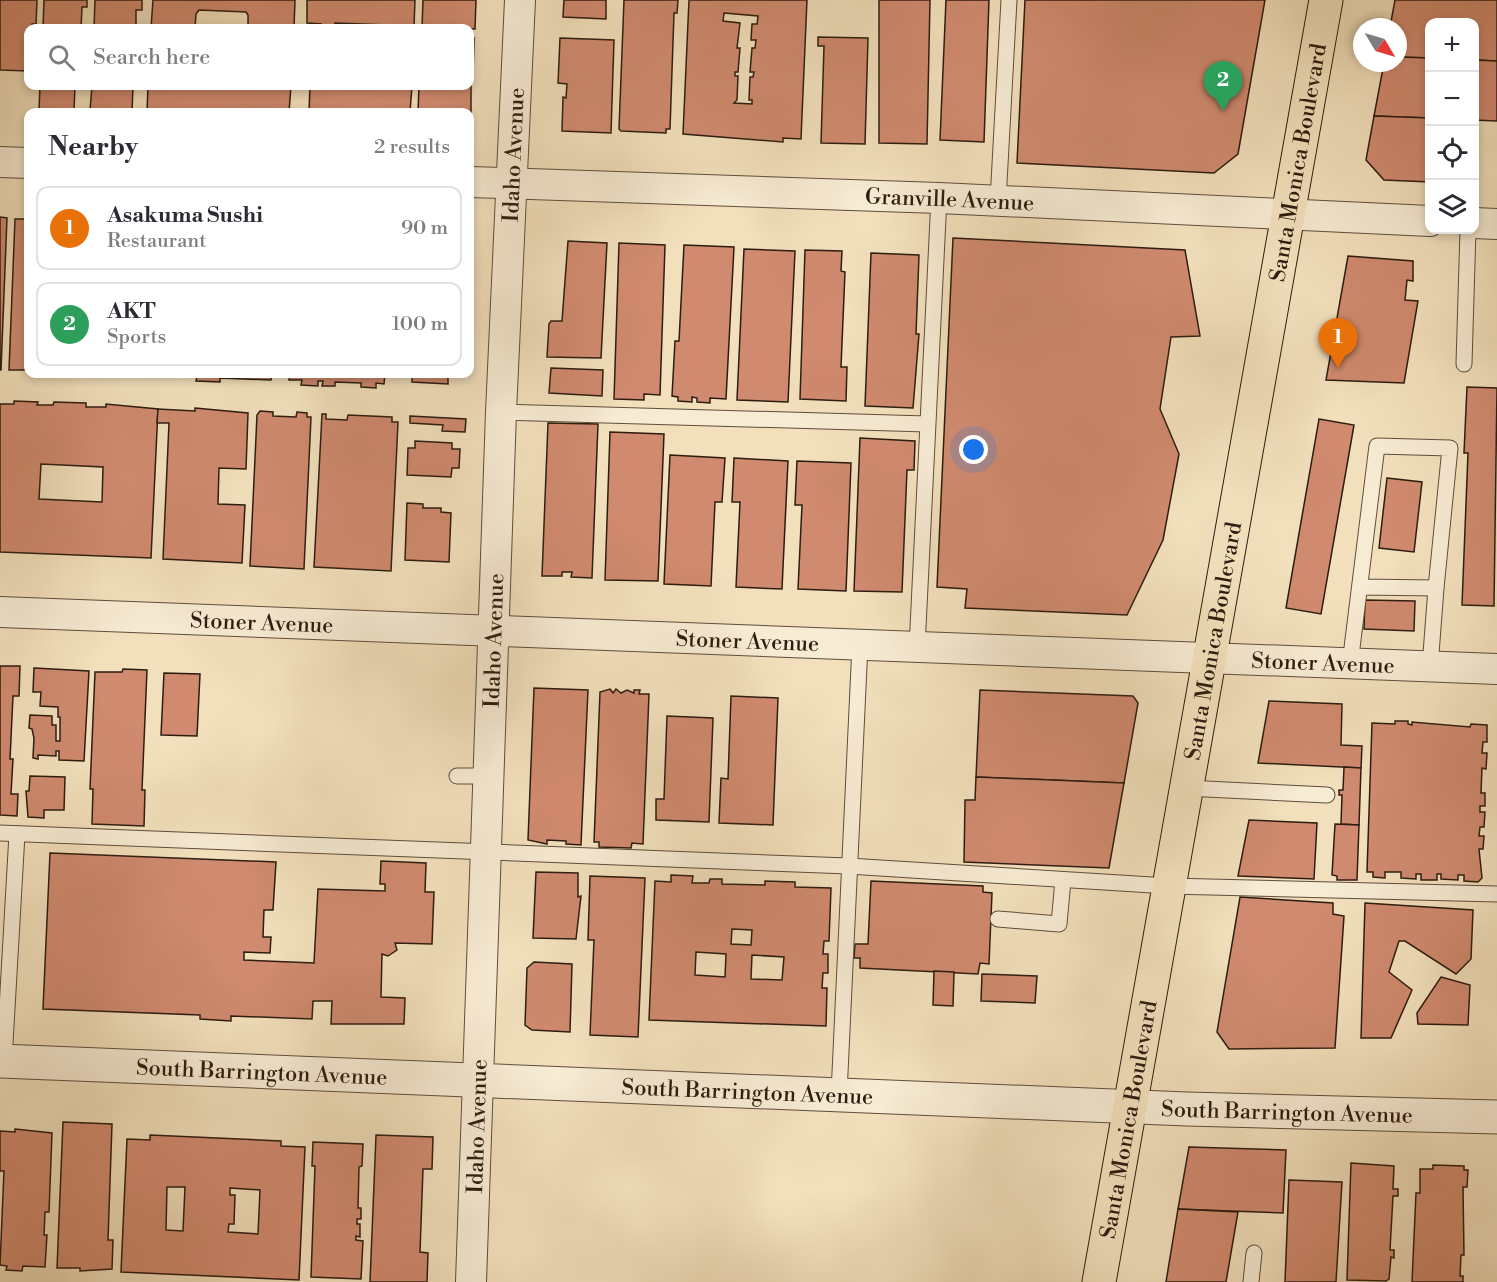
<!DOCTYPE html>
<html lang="en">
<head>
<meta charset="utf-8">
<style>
	:root { --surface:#fff; --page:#f2f2f3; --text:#2b2b33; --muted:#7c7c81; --line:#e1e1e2; --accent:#8f2418 }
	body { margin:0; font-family:"Libre Bodoni",serif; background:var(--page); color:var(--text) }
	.controls { position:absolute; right:18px; top:18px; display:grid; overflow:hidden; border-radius:12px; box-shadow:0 3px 9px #0003 }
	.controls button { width:54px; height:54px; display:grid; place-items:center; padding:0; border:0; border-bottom:2px solid var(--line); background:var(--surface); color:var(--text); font:30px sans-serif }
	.compass { position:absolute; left:1353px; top:18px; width:54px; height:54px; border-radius:50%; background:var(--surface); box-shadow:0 3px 9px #0003; rotate:128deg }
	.you { position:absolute; left:974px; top:450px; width:21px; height:21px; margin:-15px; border:4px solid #fff; border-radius:50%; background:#1a73e8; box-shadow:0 0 0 9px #1a73e833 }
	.badge { display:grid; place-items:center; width:39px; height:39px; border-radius:50%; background:var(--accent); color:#fff; font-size:20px; font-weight:700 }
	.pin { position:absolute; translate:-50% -50px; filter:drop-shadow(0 2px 3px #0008) }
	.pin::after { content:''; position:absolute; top:32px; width:21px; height:18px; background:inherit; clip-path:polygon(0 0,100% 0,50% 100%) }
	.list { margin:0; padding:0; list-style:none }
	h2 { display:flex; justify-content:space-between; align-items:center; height:78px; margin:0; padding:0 24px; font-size:26px }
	h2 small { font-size:20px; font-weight:400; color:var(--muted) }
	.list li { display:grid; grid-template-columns:39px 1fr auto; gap:18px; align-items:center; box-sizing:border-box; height:84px; margin:0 12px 12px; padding:0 12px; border:2px solid var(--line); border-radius:12px }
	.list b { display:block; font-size:22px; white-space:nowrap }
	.list p { margin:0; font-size:20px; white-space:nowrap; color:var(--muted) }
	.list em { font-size:20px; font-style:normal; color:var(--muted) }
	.icon { flex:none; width:33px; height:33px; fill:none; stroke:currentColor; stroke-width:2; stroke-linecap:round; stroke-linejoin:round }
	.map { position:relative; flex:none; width:1497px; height:1282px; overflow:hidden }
	.search { position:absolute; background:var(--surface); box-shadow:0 3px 9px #0003; left:24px; top:24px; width:450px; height:66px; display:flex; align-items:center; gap:15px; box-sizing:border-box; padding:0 21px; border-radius:12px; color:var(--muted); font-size:22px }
	.panel { position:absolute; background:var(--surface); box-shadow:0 3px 9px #0003; left:24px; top:108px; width:450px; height:270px; border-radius:12px }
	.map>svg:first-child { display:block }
	.building { fill:#d08a6f; stroke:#2d1c10; stroke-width:1.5; fill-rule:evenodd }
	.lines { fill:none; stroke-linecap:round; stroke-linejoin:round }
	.service-casing { stroke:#5e4d3b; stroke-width:17 }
	.minor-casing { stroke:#5e4d3b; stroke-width:32 }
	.tertiary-casing { stroke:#5e4d3b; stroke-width:35 }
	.primary-casing { stroke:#2d1c10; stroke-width:35 }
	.service { stroke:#f7ebd3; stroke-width:15 }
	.minor { stroke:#f7ebd3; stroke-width:30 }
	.tertiary { stroke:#f7ebd3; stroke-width:33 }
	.primary { stroke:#f2e0bc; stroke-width:33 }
	.labels { text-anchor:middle; stroke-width:6; stroke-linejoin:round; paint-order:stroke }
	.street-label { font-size:22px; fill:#2d1c10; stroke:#f7ebd3 }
</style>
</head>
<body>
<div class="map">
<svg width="1497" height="1282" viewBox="0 0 1497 1282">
	<rect width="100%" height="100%" fill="#f2e0bc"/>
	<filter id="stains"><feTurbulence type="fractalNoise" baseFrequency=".00333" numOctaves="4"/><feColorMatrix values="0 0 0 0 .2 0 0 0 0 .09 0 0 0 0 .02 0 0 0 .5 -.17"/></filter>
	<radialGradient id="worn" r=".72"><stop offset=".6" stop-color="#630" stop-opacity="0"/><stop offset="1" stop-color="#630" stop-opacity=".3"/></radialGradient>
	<g class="building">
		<polygon points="0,0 37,0 36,24 32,24 32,28 28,28 28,71 0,70"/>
		<polygon points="44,0 87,0 87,7 82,7 81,28 43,28"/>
		<polygon points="95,0 142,0 142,10 136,10 136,28 94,28"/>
		<polygon points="153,0 295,0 294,28 248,28 248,15 246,12 199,10 196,14 195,28 151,28"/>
		<polygon points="307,0 415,0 414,26 335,23 335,28 320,28 321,24 307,23"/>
		<polygon points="423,0 476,0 475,29 422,28"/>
		<polygon points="564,0 606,0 606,19 563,17"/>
		<polygon points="624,0 678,0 677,13 674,13 670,129 666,129 666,133 621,131 619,129"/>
		<path d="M689,0H807L801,139L783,138V142L683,134ZM724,13L758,16L757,24H752L751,40H756L755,48H752L750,72H754L753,77H750L749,100H752V104L734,103L737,100L738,76H735V72H738L740,48H737L740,23L723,21Z"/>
		<polygon points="879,0 930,0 927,144 879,143"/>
		<polygon points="946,0 989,0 984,142 940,140"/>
		<polygon points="1025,0 1265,0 1238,154 1214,173 1017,163"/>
		<polygon points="1395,0 1497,0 1497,61 1474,60 1474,22 1430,22 1430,58 1398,57 1398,27 1390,27"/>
		<polygon points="818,37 868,38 865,144 821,143 824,46 818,46"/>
		<polygon points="470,38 474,38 473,75 470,75"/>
		<polygon points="560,38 614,40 611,133 562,131 563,97 566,98 567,84 558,83"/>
		<polygon points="1398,57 1430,58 1430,118 1374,116 1384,63 1398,63"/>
		<polygon points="1474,60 1497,61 1497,121 1474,120"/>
		<polygon points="40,86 75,86 74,111 39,110"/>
		<polygon points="92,86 133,86 132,112 90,110"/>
		<polygon points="148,86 291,86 289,112 147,112"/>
		<polygon points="310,86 412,86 410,112 309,112"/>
		<polygon points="419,86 471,86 471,128 470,112 418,112"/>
		<polygon points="1374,116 1430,118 1430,182 1384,180 1366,160"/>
		<polygon points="0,217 7,218 1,370 0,370"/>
		<polygon points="15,219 28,219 28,370 9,370"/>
		<polygon points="953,238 1185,250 1200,336 1171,337 1160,409 1179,454 1163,540 1127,615 965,608 967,589 937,587"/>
		<polygon points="568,241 607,243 601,358 547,357 549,324 551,321 562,321"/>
		<polygon points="619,243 665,245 660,395 644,394 644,400 614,399"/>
		<polygon points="684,245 734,247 726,399 710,398 710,403 697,402 697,398 692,397 692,402 678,401 678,397 672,396 675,341 679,341"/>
		<polygon points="744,249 795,251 788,402 737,400"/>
		<polygon points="805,250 842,251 841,271 845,272 841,367 847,367 846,401 800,399"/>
		<polygon points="871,253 919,255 916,334 919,334 913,408 865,406"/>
		<polygon points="1348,256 1413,261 1413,281 1407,280 1405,300 1418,301 1404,383 1326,380"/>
		<polygon points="551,368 603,370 602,396 549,393"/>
		<polygon points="186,374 272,374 271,380 220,378 220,382 196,381 197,377 186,377"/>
		<polygon points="290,374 385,374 384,384 376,383 376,388 361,387 361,383 335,382 335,386 322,386 323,381 318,381 318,386 301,385 302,380 289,380"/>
		<polygon points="412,374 448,374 448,384 412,382"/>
		<polygon points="1467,387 1497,388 1494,606 1462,605 1468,453 1464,453"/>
		<path d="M14,401L38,402L37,405H53L54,402L86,403V407H106V404L158,409L151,558L0,552V404H14ZM41,464L103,467L102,502L39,499Z"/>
		<polygon points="195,408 248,413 246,469 219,468 218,504 245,505 242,563 163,559 169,423 157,423 158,409 195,411"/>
		<polygon points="260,411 273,412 273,416 296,417 297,412 307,413 307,417 311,417 304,569 250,566 257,415"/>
		<polygon points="322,414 326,414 326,419 347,420 348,415 392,417 392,422 398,422 391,571 314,567"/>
		<polygon points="410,416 466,419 465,432 442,431 443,425 410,423"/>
		<polygon points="1319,419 1354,425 1321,614 1286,608"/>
		<polygon points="548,423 598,424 592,578 571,577 572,572 562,572 562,576 542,576"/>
		<polygon points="610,432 664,434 658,581 605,580"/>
		<polygon points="860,438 915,441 914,470 907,470 902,592 854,591"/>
		<polygon points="415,441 452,443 452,449 460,449 459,468 452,468 451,477 407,475 408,448 415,448"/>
		<polygon points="670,455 725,458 722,502 715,502 711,586 664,584"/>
		<polygon points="734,458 788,461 782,589 736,587 740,502 732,502"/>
		<polygon points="797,461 851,463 846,591 798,589 802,505 795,505"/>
		<polygon points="1387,478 1422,482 1414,552 1379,548"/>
		<polygon points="407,503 423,504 423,508 441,508 441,512 451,513 449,562 405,560"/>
		<polygon points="1365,600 1415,601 1414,631 1364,629"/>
		<polygon points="0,666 20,666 19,696 13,696 10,759 13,759 11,794 18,794 17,816 0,815"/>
		<polygon points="34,668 89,671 84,761 59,760 59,751 56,751 56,756 38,755 38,759 33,758 34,738 32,729 29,728 30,715 52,716 52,725 56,725 56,741 60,741 60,717 58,717 58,707 40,706 41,692 33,692"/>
		<polygon points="123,669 147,670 142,790 145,790 144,826 92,824 93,789 90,789 95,672 122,672"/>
		<polygon points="164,673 200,674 197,736 161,735"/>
		<polygon points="534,688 588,690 581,845 566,844 566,841 547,840 547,844 528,840"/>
		<polygon points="610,689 613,693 616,689 621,693 627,690 634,693 634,690 640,690 639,694 649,694 643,844 632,843 631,848 599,847 599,842 594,842 600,692"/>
		<polygon points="980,690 1133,696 1138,703 1124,783 976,777"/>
		<polygon points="731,696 778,698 773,825 719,823 721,778 728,779"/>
		<polygon points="1269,701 1342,704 1341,745 1362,746 1361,768 1258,763"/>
		<polygon points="667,716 713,718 709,822 656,820 656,799 664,799"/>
		<polygon points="1395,721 1408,721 1408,724 1412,725 1412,722 1470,727 1471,724 1487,725 1487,742 1483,742 1482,753 1487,753 1486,769 1482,768 1481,793 1485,793 1485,806 1480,806 1480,812 1485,812 1484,827 1480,827 1479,836 1484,836 1483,849 1479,849 1482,878 1478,882 1464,881 1464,875 1458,875 1458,880 1441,879 1441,874 1437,874 1437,880 1421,880 1421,874 1416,874 1416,879 1401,878 1401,872 1385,872 1385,878 1373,877 1373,872 1367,872 1372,723 1395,724"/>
		<polygon points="1344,767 1361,768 1359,825 1341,824 1342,795 1339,795 1339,790 1343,790"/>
		<polygon points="30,776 65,777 64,810 44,810 44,818 28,817 26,791 29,791"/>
		<polygon points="976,777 1124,783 1109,868 964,862 965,800 975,800"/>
		<polygon points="1249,820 1317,823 1314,879 1238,876"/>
		<polygon points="1335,824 1359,825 1357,880 1337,880 1337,876 1332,875"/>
		<polygon points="50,853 276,862 273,910 264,910 263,937 271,937 270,953 244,952 244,960 314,963 318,889 385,891 385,884 380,884 381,861 426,863 425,892 434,892 432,944 395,943 397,950 388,956 382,954 381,997 405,998 404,1024 331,1024 332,1001 313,1001 312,1019 231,1016 231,1021 200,1019 200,1015 43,1009"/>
		<polygon points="536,872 578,873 578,897 581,896 576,939 533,938"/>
		<path d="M671,875L693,876L692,883H709L710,879H722V884L765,885V881L795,882V887L831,888L829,941H824L823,954H828V973H823L822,988H827L826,1026L649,1020L655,881L671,882ZM732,929L752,930L751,945L731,944ZM696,952L726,954L725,977L695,975ZM752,955L784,957L782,980L751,979Z"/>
		<polygon points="590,876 645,878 638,1037 590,1035 594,940 588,940"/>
		<polygon points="871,881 983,886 983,892 992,893 989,964 980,963 978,974 860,968 860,958 854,958 855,944 868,944"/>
		<polygon points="1240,897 1333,903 1333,914 1344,916 1335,1048 1229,1049 1217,1032"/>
		<polygon points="1365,903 1473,910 1471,959 1456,974 1405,941 1399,941 1389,972 1412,990 1391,1038 1361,1038"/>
		<polygon points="534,962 572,964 570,1032 532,1030 525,1025 527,968"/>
		<polygon points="934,971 954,972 953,1006 933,1005"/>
		<polygon points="982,974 1037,976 1035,1003 981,1001"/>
		<polygon points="1441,977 1470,985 1468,1025 1418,1024 1417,1013"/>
		<polygon points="63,1122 112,1124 108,1240 113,1240 112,1269 80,1271 80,1268 57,1268"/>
		<polygon points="15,1129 52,1133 49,1212 45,1212 44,1235 47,1235 45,1267 23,1266 22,1271 6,1270 7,1266 0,1265 4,1171 0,1171 0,1131 15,1132"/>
		<path d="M150,1135L281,1141V1146L305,1147L299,1280L121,1272L127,1139L150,1140ZM167,1187H185L183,1231L166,1230ZM230,1188L260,1190L258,1234L228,1232L229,1224H234L235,1195H230Z"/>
		<polygon points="376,1135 433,1137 432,1169 423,1169 420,1252 428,1253 427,1282 370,1282"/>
		<polygon points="313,1142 363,1144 362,1166 359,1167 358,1208 361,1208 361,1219 357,1219 357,1224 360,1224 360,1237 356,1236 356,1240 363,1241 361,1279 311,1277 315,1166 312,1166"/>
		<polygon points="1189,1147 1286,1150 1283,1213 1178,1209"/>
		<polygon points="1351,1163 1394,1166 1393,1189 1398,1189 1398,1196 1393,1196 1390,1250 1394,1250 1394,1258 1391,1257 1389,1279 1386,1281 1347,1280"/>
		<polygon points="1433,1165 1464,1166 1464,1170 1468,1170 1467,1187 1463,1187 1464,1255 1461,1255 1460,1276 1463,1276 1463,1282 1412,1282 1416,1193 1420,1193 1420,1169 1433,1169"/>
		<polygon points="1289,1180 1342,1182 1336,1282 1285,1282"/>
		<polygon points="1178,1209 1238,1212 1226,1282 1166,1282"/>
	</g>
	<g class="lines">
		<g class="service-casing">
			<g id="service">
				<polyline points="998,201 1009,0"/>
				<polyline points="1464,364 1468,230"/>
				<polyline points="501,412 927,424"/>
				<polyline points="917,648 939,198"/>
				<polyline points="1350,664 1377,446 1450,448 1436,588 1360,587"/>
				<polyline points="1430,667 1436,588"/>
				<polyline points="457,776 489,776"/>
				<polyline points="1186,788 1327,795"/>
				<polyline points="0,833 848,866 1168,886 1497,894"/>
				<polyline points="998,919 1059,924 1063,880"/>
				<polyline points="4,1061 17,834"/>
				<polyline points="839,1094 860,645"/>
				<polyline points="1251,1282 1254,1253"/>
			</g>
		</g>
		<g class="minor-casing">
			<g id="minor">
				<polyline points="0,162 28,163"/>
				<path id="s1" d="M470,182L939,198L1430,221"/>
				<polyline points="1474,223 1497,224"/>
				<path id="s2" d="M0,612L1497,669"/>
				<path id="s3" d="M471,1282L501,412L520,0"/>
			</g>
		</g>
		<g class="tertiary-casing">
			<g id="tertiary">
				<path id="s4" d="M0,1061L1187,1109L1497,1117"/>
			</g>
		</g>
		<g class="primary-casing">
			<g id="primary">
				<path id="s5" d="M1099,1282L1326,0"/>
			</g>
		</g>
		<use href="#service" class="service"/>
		<use href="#minor" class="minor"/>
		<use href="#tertiary" class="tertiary"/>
		<use href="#primary" class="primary"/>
	</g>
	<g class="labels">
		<g class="street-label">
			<text dy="8" stroke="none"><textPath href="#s3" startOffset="1128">Idaho Avenue</textPath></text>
			<text dy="8" stroke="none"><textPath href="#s5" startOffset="1137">Santa Monica Boulevard</textPath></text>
			<text dy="8" stroke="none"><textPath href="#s1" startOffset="480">Granville Avenue</textPath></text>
			<text dy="8" stroke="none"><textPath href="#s2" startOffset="262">Stoner Avenue</textPath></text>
			<text dy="8" stroke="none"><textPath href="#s3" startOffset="642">Idaho Avenue</textPath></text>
			<text dy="8" stroke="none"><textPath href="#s2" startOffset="748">Stoner Avenue</textPath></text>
			<text dy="8" stroke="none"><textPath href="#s5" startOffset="651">Santa Monica Boulevard</textPath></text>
			<text dy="8" stroke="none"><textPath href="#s2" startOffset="1324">Stoner Avenue</textPath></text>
			<text dy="8" stroke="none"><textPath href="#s4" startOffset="262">South Barrington Avenue</textPath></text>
			<text dy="8" stroke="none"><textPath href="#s4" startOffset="748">South Barrington Avenue</textPath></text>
			<text dy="8" stroke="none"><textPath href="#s4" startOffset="1288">South Barrington Avenue</textPath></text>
			<text dy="8" stroke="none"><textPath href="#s5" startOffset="165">Santa Monica Boulevard</textPath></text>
			<text dy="8" stroke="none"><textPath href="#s3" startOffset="156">Idaho Avenue</textPath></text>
		</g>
	</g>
	<rect width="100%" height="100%" filter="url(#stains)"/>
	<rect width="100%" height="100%" fill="url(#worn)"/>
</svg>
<div class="controls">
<button>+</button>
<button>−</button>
<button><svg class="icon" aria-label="locate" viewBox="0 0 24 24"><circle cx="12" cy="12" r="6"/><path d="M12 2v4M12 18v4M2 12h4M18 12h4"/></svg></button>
<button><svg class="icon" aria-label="layers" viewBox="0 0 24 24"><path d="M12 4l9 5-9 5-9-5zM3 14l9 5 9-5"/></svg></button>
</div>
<svg class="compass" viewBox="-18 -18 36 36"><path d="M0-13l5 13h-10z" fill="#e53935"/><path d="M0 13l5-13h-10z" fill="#7c7c81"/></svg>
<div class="you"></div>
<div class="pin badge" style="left:1338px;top:368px;background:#e8710a">1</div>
<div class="pin badge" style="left:1223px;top:111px;background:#2e9e5b">2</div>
<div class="search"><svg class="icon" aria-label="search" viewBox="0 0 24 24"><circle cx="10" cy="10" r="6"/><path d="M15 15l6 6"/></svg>Search here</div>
<section class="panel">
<h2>Nearby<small>2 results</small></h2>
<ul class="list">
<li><span class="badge" style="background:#e8710a">1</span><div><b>Asakuma Sushi</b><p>Restaurant</p></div><em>90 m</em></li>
<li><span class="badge" style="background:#2e9e5b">2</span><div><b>AKT</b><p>Sports</p></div><em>100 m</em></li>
</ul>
</section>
</div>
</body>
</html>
